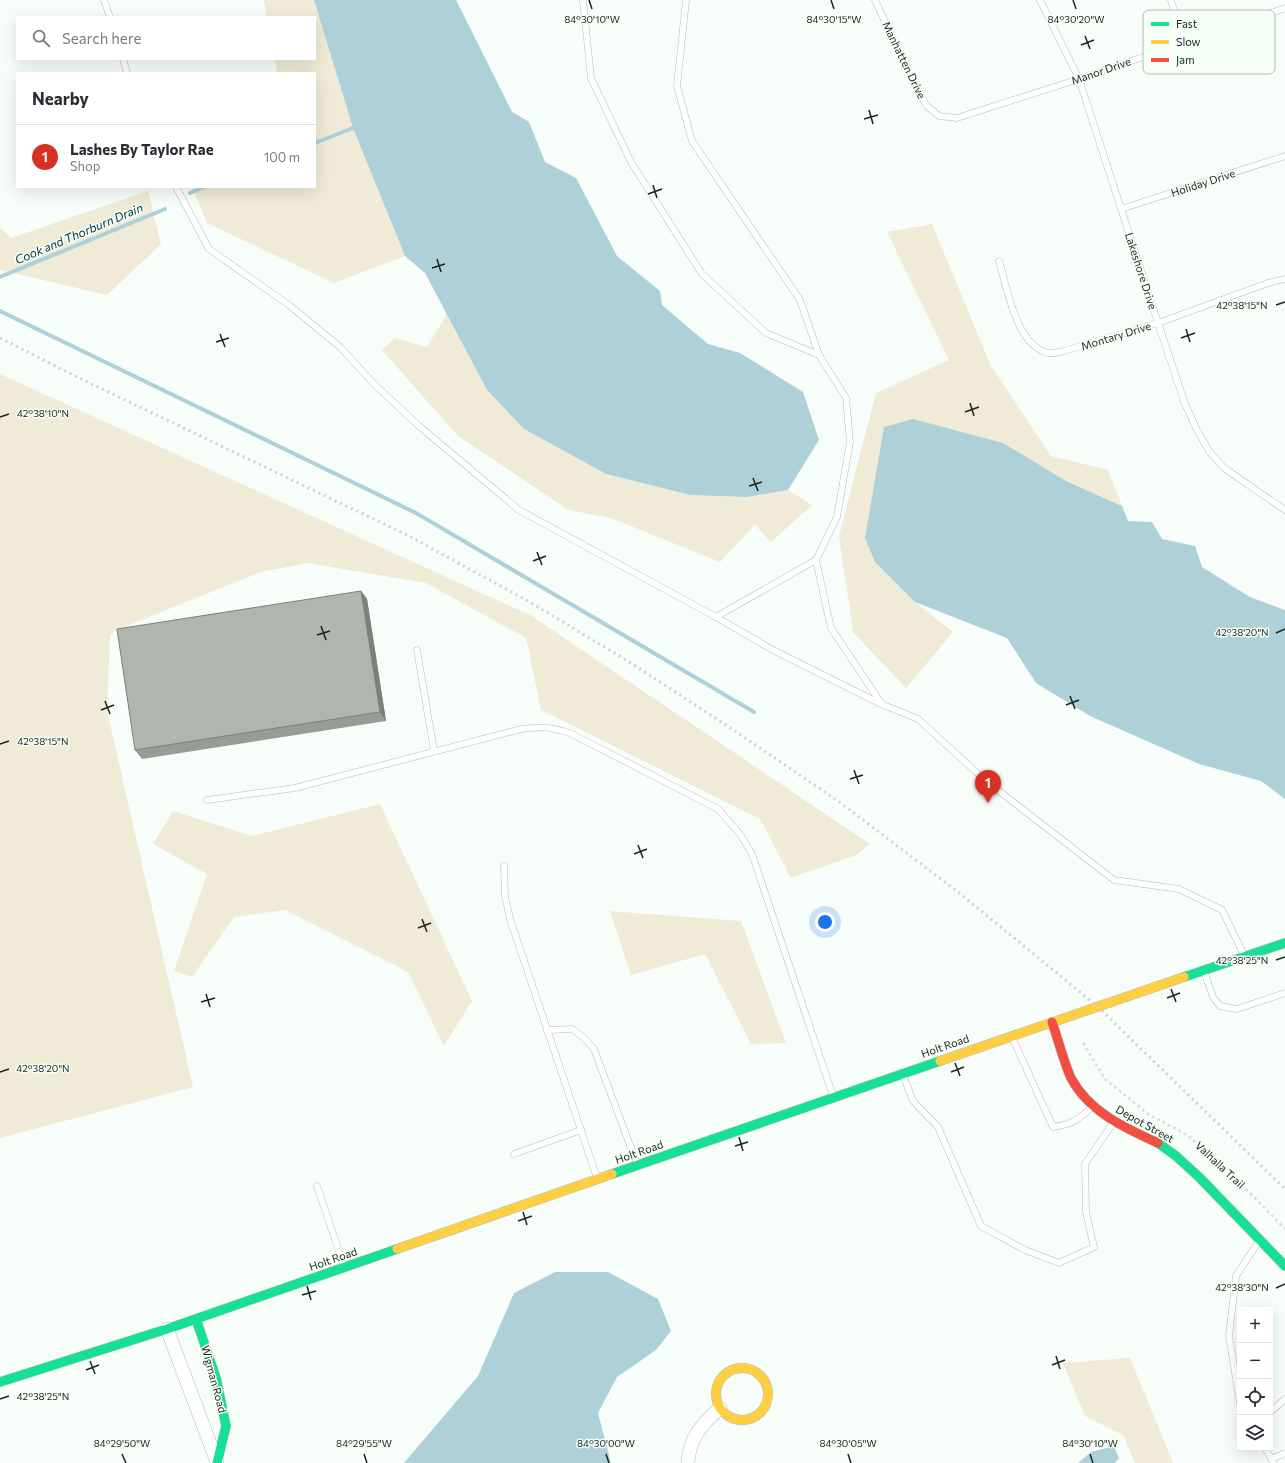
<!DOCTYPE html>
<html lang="en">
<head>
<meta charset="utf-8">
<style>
	:root { --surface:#fff; --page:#f7f7f7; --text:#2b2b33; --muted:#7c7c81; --line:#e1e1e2; --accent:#d93025 }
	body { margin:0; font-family:Commissioner,sans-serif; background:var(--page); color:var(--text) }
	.controls { position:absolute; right:12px; bottom:12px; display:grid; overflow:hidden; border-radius:0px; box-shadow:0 4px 16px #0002 }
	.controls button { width:36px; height:36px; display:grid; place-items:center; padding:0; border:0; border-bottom:1px solid var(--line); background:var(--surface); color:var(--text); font:20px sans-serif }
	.you { position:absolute; left:825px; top:922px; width:14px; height:14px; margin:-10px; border:3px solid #fff; border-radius:50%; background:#1a73e8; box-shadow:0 0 0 6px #1a73e833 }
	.badge { display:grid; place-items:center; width:26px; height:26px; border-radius:50%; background:var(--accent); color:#fff; font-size:13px; font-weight:700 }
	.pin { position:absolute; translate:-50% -33px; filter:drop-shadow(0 1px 2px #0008) }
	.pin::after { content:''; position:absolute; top:21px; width:14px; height:12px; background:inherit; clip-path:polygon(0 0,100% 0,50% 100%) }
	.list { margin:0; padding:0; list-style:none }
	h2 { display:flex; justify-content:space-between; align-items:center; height:52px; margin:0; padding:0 16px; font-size:17px }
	h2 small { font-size:13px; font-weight:400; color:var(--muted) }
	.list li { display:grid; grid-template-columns:26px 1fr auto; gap:12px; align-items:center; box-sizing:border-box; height:64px; padding:0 16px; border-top:1px solid var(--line) }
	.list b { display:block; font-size:15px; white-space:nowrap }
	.list p { margin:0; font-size:13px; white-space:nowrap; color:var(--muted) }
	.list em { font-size:13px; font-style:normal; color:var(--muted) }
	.icon { flex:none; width:22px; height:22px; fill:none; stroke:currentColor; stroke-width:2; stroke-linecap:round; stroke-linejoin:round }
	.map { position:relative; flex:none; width:1285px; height:1463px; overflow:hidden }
	.search { position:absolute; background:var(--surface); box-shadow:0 4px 16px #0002; left:16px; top:16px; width:300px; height:44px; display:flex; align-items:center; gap:10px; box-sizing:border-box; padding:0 14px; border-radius:0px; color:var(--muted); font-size:15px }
	.panel { position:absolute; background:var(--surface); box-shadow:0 4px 16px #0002; left:16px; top:72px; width:300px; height:116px; border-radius:0px }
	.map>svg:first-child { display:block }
	.green { fill:#efebd7 }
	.water { fill:#aed0d8 }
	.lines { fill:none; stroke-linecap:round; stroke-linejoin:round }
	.stream { stroke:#aed0d8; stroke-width:4 }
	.lane-casing { stroke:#b6bdb8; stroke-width:7 }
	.street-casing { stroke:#b6bdb8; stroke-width:14 }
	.fast-casing { stroke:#b6bdb8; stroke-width:10 }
	.slow-casing { stroke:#b6bdb8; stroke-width:10 }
	.jam-casing { stroke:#b6bdb8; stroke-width:10 }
	.path { stroke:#dbdedc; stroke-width:2.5; stroke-dasharray:3 3; stroke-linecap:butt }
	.lane { stroke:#fefffe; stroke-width:6 }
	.street { stroke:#fefffe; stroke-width:13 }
	.fast { stroke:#16e098; stroke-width:9 }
	.slow { stroke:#ffcf43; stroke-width:9 }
	.jam { stroke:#f24e42; stroke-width:9 }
	.rail { stroke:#cfd2d0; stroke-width:3; stroke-dasharray:2 4; stroke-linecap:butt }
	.wall { fill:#989c96 }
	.shaded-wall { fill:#7c7f7a }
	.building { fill:#b1b5af; stroke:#7c7f7a }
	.ticks { fill:none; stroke:#1b241e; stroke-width:1.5 }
	.labels { text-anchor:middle; stroke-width:3; stroke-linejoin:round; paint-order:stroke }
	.street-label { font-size:11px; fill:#1b241e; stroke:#f5fff8 }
	.water-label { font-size:12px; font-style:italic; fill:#022f3a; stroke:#f5fff8 }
	.key { fill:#f5fff8; stroke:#b4bdb7; stroke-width:1 }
	.key-label { font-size:11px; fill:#1b241e }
	.ticks-label { font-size:10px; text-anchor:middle; fill:#1b241e; stroke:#f5fff8; stroke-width:3; stroke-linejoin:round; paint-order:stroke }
</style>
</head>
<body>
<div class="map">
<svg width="1285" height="1463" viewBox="0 0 1285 1463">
	<rect width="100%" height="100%" fill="#f7fdf9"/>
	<g class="green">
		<polygon points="264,0 314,0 353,128 405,256 334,283 207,223 192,187 315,187 315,73 277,73 275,59 315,59 315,17 267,17"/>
		<polygon points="148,191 161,244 107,295 0,270 0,228 11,238"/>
		<polygon points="932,224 990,364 1051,456 1108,470 1122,506 1066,481 876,562 915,602 953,632 906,688 853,632 839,536 876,393 949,360 887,232"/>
		<polygon points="447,314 487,390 524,429 606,474 690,495 747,497 788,490 812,505 771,542 755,525 720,562 611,518 568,510 457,435 382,350 395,338 427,347"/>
		<polygon points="0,374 530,615 870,844 856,855 791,878 760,819 541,710 526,638 426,583 308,563 261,572 119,629 110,635 107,711 193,1087 0,1138"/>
		<polygon points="380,804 472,1001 444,1046 408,972 285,910 234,917 192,977 174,971 207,874 153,844 173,811 252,836"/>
		<polygon points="610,911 741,921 786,1043 751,1044 705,954 631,975"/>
		<polygon points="1130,1358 1173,1463 1135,1463 1123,1435 1085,1416 1063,1363"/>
	</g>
	<g class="water">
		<polygon points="314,0 456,0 512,112 529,122 545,162 576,178 617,256 660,291 662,305 708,344 740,353 803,392 819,440 788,490 747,497 690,495 606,474 524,429 487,390 425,273 405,256 353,128"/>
		<polygon points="913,419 1003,443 1066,481 1122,506 1128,521 1152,522 1162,539 1195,546 1202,567 1250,597 1285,610 1285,799 1261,781 1199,764 1090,716 1036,683 1007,638 915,602 875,562 865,538 884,427"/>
		<polygon points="555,1272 608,1272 658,1299 671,1331 656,1350 617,1377 598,1413 611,1463 404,1463 478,1376 514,1293"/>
		<polygon points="1114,1446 1119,1458 1115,1463 1078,1463 1091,1452"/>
	</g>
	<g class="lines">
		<g class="stream">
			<polyline points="315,143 353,128 356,124"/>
			<polyline points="190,193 204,187"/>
			<polyline points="0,277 165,209"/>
			<polyline points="0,311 416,513 754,712"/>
		</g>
		<g class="lane-casing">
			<g id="lane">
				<polyline points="104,0 110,17"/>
				<polyline points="583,0 591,78 631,162 702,274 766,333 819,355 846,398 850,442 837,517 816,560 716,617"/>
				<polyline points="686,0 677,86 692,141 800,300 819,355"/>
				<polyline points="875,0 917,90 927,106 939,116 957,118 1079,79 1285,8"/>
				<polyline points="1040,0 1079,79 1158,323 1185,404 1197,430 1209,451 1224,468 1285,510"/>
				<polyline points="1171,0 1184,42"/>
				<polyline points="123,59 127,73"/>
				<polyline points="176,187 209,249 289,305 340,347 375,385 419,426 519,510 716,617 773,650 881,704 918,719 986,781 1114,880 1179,889 1222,910 1244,955"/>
				<polyline points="1121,209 1285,156"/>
				<path d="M999,261C1007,287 1016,346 1048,353C1053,354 1059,352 1064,351L1158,323L1268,283L1285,279"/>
				<polyline points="816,560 831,628 881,703"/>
				<polyline points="417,650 434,751"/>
				<path d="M207,800L295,788L521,729C543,726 549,727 570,733L718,809L740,834L752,854L833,1096"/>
				<polyline points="504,866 505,896 510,919 597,1178"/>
				<polyline points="1204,971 1213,997 1220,1006 1237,1009 1285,993"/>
				<polyline points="547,1030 572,1029 584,1038 594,1049 637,1164"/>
				<path d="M1012,1037L1053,1127C1073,1124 1078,1120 1093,1106"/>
				<polyline points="903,1075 913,1101 938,1127 981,1226 1025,1250 1059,1263 1094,1247 1086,1212 1085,1164 1113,1123"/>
				<polyline points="514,1154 581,1130"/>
				<polyline points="317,1186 344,1266"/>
				<polyline points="1240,1403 1229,1336 1236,1276 1259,1241"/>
				<polyline points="1270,1412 1285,1399"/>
				<polyline points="1265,1448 1274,1463"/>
				<polyline points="1271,1459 1285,1453"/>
			</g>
		</g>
		<g class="street-casing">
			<g id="street">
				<polyline points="167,1329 217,1462"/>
				<path d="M688,1463C689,1438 702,1424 720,1408"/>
			</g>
		</g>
		<g class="fast-casing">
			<g id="fast">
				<polyline points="1184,977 1285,943"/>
				<polyline points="1158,1143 1176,1156 1199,1177 1285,1266"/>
				<polyline points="612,1174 940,1061"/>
				<polyline points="196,1319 216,1378 226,1426 217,1463"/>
				<polyline points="0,1382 167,1329 397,1249"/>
			</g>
		</g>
		<g class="slow-casing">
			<g id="slow">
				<polyline points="940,1061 1184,977"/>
				<polyline points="397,1249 612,1174"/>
				<circle cx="742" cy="1394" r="26"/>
			</g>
		</g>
		<g class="jam-casing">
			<path id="jam" d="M1052,1022C1058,1039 1064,1063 1071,1078C1089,1112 1125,1128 1158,1143"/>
		</g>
		<polyline class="path" points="1083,1043 1105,1079 1148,1114 1187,1135 1220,1162 1285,1229"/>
		<use href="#lane" class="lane"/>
		<use href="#street" class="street"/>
		<use href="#fast" class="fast"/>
		<use href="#slow" class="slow"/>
		<use href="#jam" class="jam"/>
		<polyline class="rail" points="0,338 71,374 409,536 528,601 631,663 732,729 838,801 958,892 1097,1006 1285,1189"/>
	</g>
	<polygon class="wall" points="361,591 367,599 386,721 142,759 135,750"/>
	<polygon class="shaded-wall" points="361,591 367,599 386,721 380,712"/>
	<polygon class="building" points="361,591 380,712 135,750 117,629"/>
	<path class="ticks" d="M589,0L592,9M831,0L834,9M1073,0L1076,9M1085,36L1090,49M1081,45L1094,40M869,110L873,124M864,119L878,115M653,185L657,198M648,194L662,189M437,259L441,272M432,268L445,264M1276,305L1285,302M1186,329L1190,342M220,334L225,347M1181,338L1195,333M216,342L229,338M970,403L974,416M965,412L979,407M0,417L9,414M753,478L758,491M749,486L762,482M537,552L542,565M533,561L546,556M321,626L326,640M1276,633L1285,629M317,635L330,631M1070,696L1075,709M105,701L110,714M1066,705L1079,700M101,710L114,705M0,744L9,741M854,770L859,784M850,779L863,775M638,845L643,858M634,854L647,849M422,919L427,932M418,928L431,923M1276,960L1285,957M1171,989L1176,1002M206,994L210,1007M1167,998L1180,993M201,1002L215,998M955,1063L960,1076M0,1072L9,1069M951,1072L964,1067M739,1137L743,1151M735,1146L748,1142M523,1212L527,1225M518,1221L532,1216M307,1286L311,1300M1276,1288L1285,1284M302,1295L316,1291M1056,1356L1060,1369M90,1361L95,1374M1052,1365L1065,1360M86,1370L99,1365M0,1399L9,1396M122,1454L126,1463M364,1454L367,1463M606,1454L609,1463M848,1454L851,1463M1090,1454L1093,1463"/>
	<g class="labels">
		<g class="street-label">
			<text transform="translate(904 60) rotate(64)" y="4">Manhatten Drive</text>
			<text transform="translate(1101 71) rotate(-19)" y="4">Manor Drive</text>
			<text transform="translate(1203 183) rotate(-18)" y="4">Holiday Drive</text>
			<text transform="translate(1141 271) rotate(72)" y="4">Lakeshore Drive</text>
			<text transform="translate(1116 336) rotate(-17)" y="4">Montary Drive</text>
			<text transform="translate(945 1046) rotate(-19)" y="4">Holt Road</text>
			<text transform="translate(1145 1124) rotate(29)" y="4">Depot Street</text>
			<text transform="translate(639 1152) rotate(-19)" y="4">Holt Road</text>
			<text transform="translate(1220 1165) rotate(43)" y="4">Valhalla Trail</text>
			<text transform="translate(333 1259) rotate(-19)" y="4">Holt Road</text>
			<text transform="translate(214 1379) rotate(75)" y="4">Wigman Road</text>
		</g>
		<g class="water-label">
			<text transform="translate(79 234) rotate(-23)" y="4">Cook and Thorburn Drain</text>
		</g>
	</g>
	<rect x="1143" y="10" width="132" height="64" rx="6" class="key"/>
	<rect x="1151" y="22" width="18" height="4" fill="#16e098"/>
	<rect x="1151" y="40" width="18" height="4" fill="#ffcf43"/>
	<rect x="1151" y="58" width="18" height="4" fill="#f24e42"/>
	<g class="key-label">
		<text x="1176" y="28">Fast</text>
		<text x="1176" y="46">Slow</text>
		<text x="1176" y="64">Jam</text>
	</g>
	<g class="ticks-label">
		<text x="592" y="23">84°30'10"W</text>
		<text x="834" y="23">84°30'15"W</text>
		<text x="1076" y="23">84°30'20"W</text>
		<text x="1242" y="309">42°38'15"N</text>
		<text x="43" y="417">42°38'10"N</text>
		<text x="1242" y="636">42°38'20"N</text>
		<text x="43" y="745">42°38'15"N</text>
		<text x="1242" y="964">42°38'25"N</text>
		<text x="43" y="1072">42°38'20"N</text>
		<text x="1242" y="1291">42°38'30"N</text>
		<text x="43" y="1400">42°38'25"N</text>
		<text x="122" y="1447">84°29'50"W</text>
		<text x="364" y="1447">84°29'55"W</text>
		<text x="606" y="1447">84°30'00"W</text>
		<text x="848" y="1447">84°30'05"W</text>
		<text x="1090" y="1447">84°30'10"W</text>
	</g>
</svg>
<div class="controls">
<button>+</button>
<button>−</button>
<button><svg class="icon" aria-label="locate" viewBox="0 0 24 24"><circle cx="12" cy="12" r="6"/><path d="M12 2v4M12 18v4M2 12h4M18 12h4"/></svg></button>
<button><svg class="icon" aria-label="layers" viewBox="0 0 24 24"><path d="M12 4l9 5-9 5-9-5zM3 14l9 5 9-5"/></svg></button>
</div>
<div class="you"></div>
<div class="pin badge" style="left:988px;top:803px">1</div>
<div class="search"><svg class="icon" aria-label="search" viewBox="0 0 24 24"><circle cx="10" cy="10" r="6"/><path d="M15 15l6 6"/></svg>Search here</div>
<section class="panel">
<h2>Nearby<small></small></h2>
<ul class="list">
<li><span class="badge">1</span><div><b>Lashes By Taylor Rae</b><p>Shop</p></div><em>100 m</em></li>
</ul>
</section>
</div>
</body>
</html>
